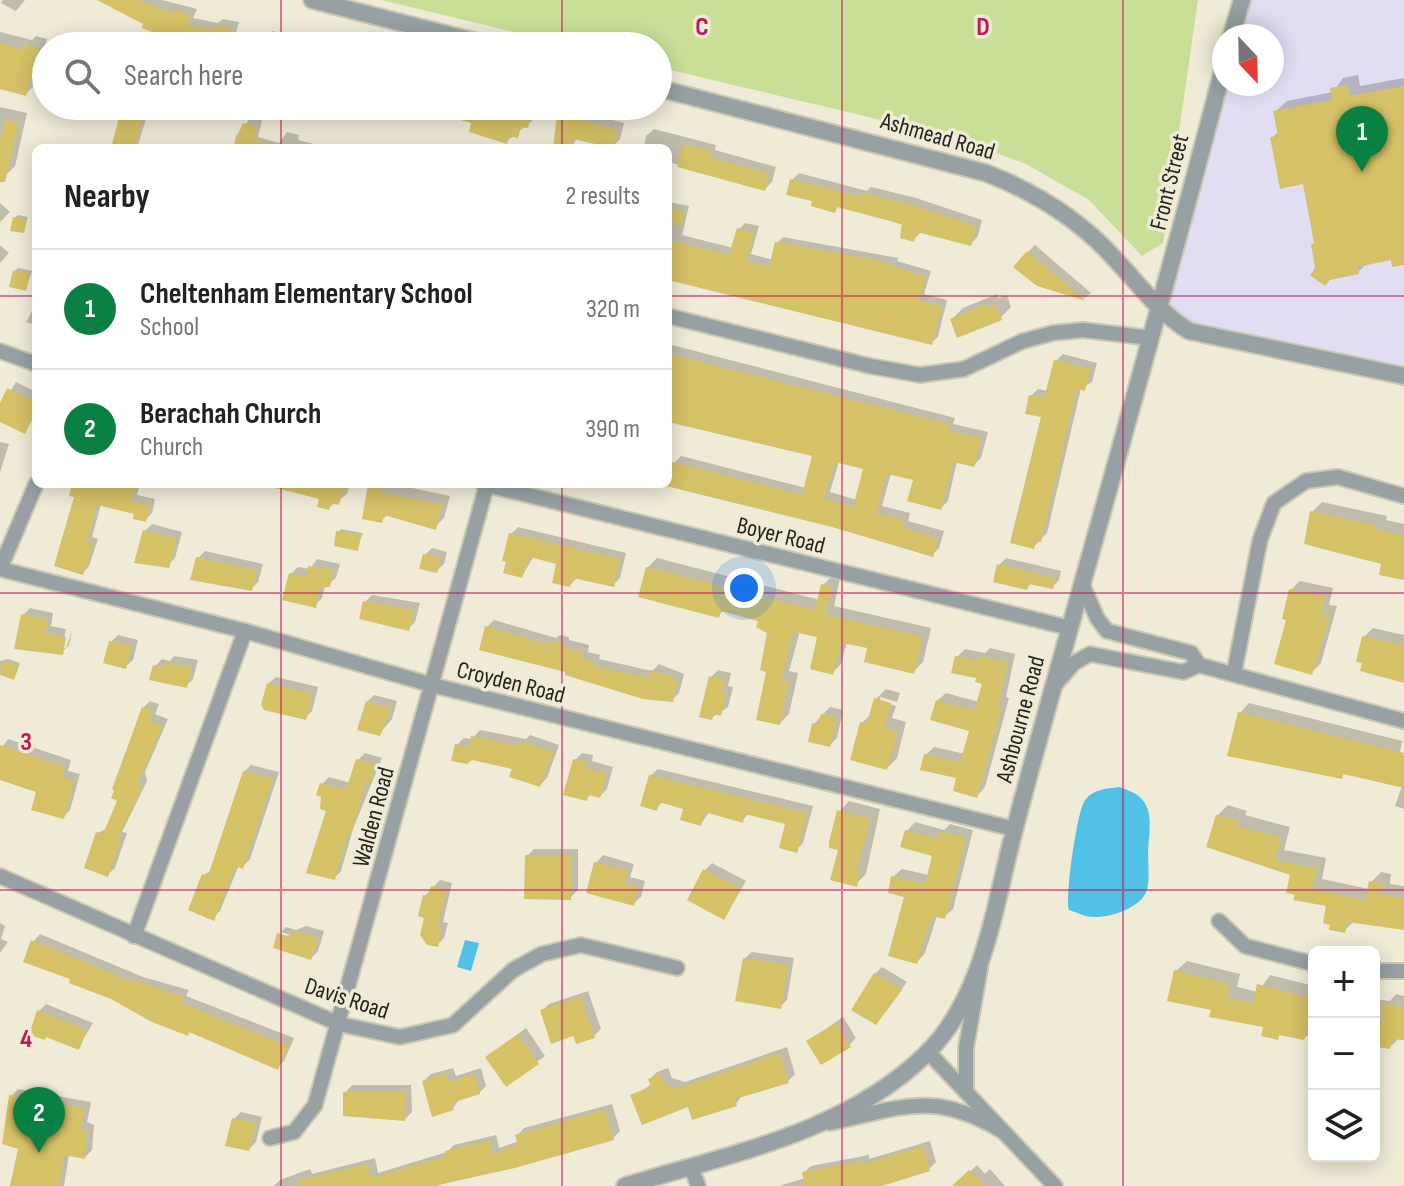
<!DOCTYPE html>
<html lang="en">
<head>
<meta charset="utf-8">
<style>
	:root { --surface:#fff; --page:#f6f6f6; --text:#202124; --muted:#757577; --line:#e0e0e0; --accent:#0b8043 }
	body { margin:0; font-family:"Sofia Sans Condensed",sans-serif; background:var(--page); color:var(--text) }
	.controls { position:absolute; right:24px; bottom:24px; display:grid; overflow:hidden; border-radius:12px; box-shadow:0 4px 20px #0003 }
	.controls button { width:72px; height:72px; display:grid; place-items:center; padding:0; border:0; border-bottom:2px solid var(--line); background:var(--surface); color:var(--text); font:40px sans-serif }
	.compass { position:absolute; left:1212px; top:24px; width:72px; height:72px; border-radius:50%; background:var(--surface); box-shadow:0 4px 20px #0003; rotate:158deg }
	.you { position:absolute; left:744px; top:588px; width:28px; height:28px; margin:-20px; border:6px solid #fff; border-radius:50%; background:#1a73e8; box-shadow:0 0 0 12px #1a73e833 }
	.badge { display:grid; place-items:center; width:52px; height:52px; border-radius:50%; background:var(--accent); color:#fff; font-size:26px; font-weight:700 }
	.pin { position:absolute; translate:-50% -66px; filter:drop-shadow(0 2px 4px #0008) }
	.pin::after { content:''; position:absolute; top:42px; width:28px; height:24px; background:inherit; clip-path:polygon(0 0,100% 0,50% 100%) }
	.list { margin:0; padding:0; list-style:none }
	h2 { display:flex; justify-content:space-between; align-items:center; height:104px; margin:0; padding:0 32px; font-size:34px }
	h2 small { font-size:26px; font-weight:400; color:var(--muted) }
	.list li { display:grid; grid-template-columns:52px 1fr auto; gap:24px; align-items:center; box-sizing:border-box; height:120px; padding:0 32px; border-top:2px solid var(--line) }
	.list b { display:block; font-size:30px; white-space:nowrap }
	.list p { margin:0; font-size:26px; white-space:nowrap; color:var(--muted) }
	.list em { font-size:26px; font-style:normal; color:var(--muted) }
	.icon { flex:none; width:44px; height:44px; fill:none; stroke:currentColor; stroke-width:2; stroke-linecap:round; stroke-linejoin:round }
	.map { position:relative; flex:none; width:1404px; height:1186px; overflow:hidden }
	.search { position:absolute; background:var(--surface); box-shadow:0 4px 20px #0003; left:32px; top:32px; width:640px; height:88px; display:flex; align-items:center; gap:20px; box-sizing:border-box; padding:0 28px; border-radius:44px; color:var(--muted); font-size:30px }
	.panel { position:absolute; background:var(--surface); box-shadow:0 4px 20px #0003; left:32px; top:144px; width:640px; height:344px; border-radius:12px }
	.map>svg:first-child { display:block }
	.education { fill:#e1def4 }
	.green { fill:#c9df98 }
	.water { fill:#51c1e6 }
	.shadow { fill:#0003; fill-rule:evenodd }
	.building { fill:#d5c166; fill-rule:evenodd }
	.lines { fill:none; stroke-linecap:round; stroke-linejoin:round }
	.minor-casing { stroke:#cbc7b5; stroke-width:18 }
	.tertiary-casing { stroke:#cbc7b5; stroke-width:20 }
	.minor { stroke:#97a1a4; stroke-width:14 }
	.tertiary { stroke:#97a1a4; stroke-width:16 }
	.grid { fill:none; stroke:#c2185b; stroke-width:2; stroke-opacity:0.55 }
	.labels { text-anchor:middle; stroke-width:7; stroke-linejoin:round; paint-order:stroke }
	.street-label { font-size:24px; fill:#25231c; stroke:#efebd7 }
	.grid-label { font-size:26px; text-anchor:middle; font-weight:bold; fill:#c2185b; stroke:#efebd7; stroke-width:7; stroke-linejoin:round; paint-order:stroke }
</style>
</head>
<body>
<div class="map">
<svg width="1404" height="1186" viewBox="0 0 1404 1186">
	<rect width="100%" height="100%" fill="#efebd7"/>
	<polygon class="education" points="1242,0 1404,0 1404,376 1221,339 1160,312 1224,84 1272,84 1272,36 1232,36"/>
	<polygon class="green" points="381,0 1198,0 1163,243 1142,256 1089,200 1026,164 953,137 658,67 658,46 573,46"/>
	<g class="water">
		<path d="M1119,787C1157,798 1150,820 1148,852C1148,863 1150,878 1147,890C1141,908 1110,918 1093,917C1085,917 1076,912 1069,910C1065,896 1077,811 1085,800C1094,789 1105,789 1119,787Z"/>
		<polygon points="465,940 479,943 471,971 457,967"/>
	</g>
	<g class="shadow">
		<polygon points="3,0 25,0 16,11 1,3"/>
		<polygon points="103,0 162,0 197,9 193,18 218,23 223,19 239,22 234,39 227,46 192,46"/>
		<polygon points="272,31 329,46 263,46"/>
		<polygon points="0,32 32,40 36,36 47,39 35,84 26,94 0,71"/>
		<polygon points="1358,75 1360,86 1404,78 1404,263 1393,258 1367,263 1358,272 1318,268 1305,182 1272,138 1279,131 1275,112 1287,101 1333,92 1343,78"/>
		<polygon points="124,106 150,106 137,148 112,148"/>
		<polygon points="437,106 538,106 534,119 506,142 461,111"/>
		<polygon points="0,107 27,113 15,166 5,176 0,175"/>
		<polygon points="566,108 624,123 620,139 613,146 577,138 571,148 559,148 559,115"/>
		<polygon points="251,117 262,120 258,137 279,143 287,132 299,135 298,140 329,148 234,148 236,136"/>
		<polygon points="654,129 716,145 715,150 776,167 772,182 765,189 668,162 668,148 644,148 646,136"/>
		<polygon points="799,173 867,191 871,187 916,198 982,220 978,236 971,244 922,231 914,239 906,226 840,205 835,210 815,199 792,180"/>
		<polygon points="668,202 689,206 682,235 733,248 739,229 745,223 759,226 751,254 773,260 777,243 783,237 898,258 897,261 931,271 924,294 947,300 938,337 931,343 668,277"/>
		<polygon points="0,203 10,212 0,222"/>
		<polygon points="18,215 28,217 23,231 15,218"/>
		<polygon points="0,245 9,253 0,263"/>
		<polygon points="1035,245 1091,293 1085,298 1038,285 1028,252"/>
		<polygon points="18,268 32,271 26,289 15,271"/>
		<polygon points="997,294 998,298 1007,295 1011,307 1000,318 952,319 963,308"/>
		<polygon points="36,304 36,325 26,322"/>
		<path d="M668,344L955,418L953,424L988,432L981,458L974,465L957,461L948,501L941,508L915,478L891,473L882,506L910,513L908,521L944,531L939,548L932,555L674,463L681,456L806,488L814,454L668,419ZM839,461L865,468L857,500L830,492Z"/>
		<polygon points="1063,354 1097,363 1092,382 1081,388 1047,533 1033,547 1043,416 1031,396 1038,389 1048,391 1056,361"/>
		<polygon points="16,382 36,392 36,415 24,432 0,420 0,408"/>
		<polygon points="0,442 9,444 0,472"/>
		<polygon points="74,484 140,484 137,495 155,499 152,513 145,520 136,512 101,504 92,537 98,539 89,566 83,573"/>
		<polygon points="256,484 350,484 347,494 328,508 321,498"/>
		<polygon points="371,484 393,484 450,496 444,518 435,527 388,514 381,521"/>
		<polygon points="1322,502 1387,516 1386,520 1404,524 1404,577 1312,512"/>
		<polygon points="152,524 182,532 175,558 168,565 145,531"/>
		<polygon points="518,527 626,553 620,578 613,585 578,577 570,585 558,563 534,556 522,576 511,534"/>
		<polygon points="341,529 363,533 357,549 338,532"/>
		<polygon points="432,548 447,552 444,564 436,571 425,555"/>
		<polygon points="205,551 263,564 258,582 251,589 198,558"/>
		<polygon points="657,558 820,600 823,585 832,576 840,578 834,606 931,628 923,662 914,671 870,647 847,642 841,664 832,673 820,635 800,631 789,671 798,673 789,714 780,723 768,670 769,632 760,619 724,610 718,616 647,568"/>
		<polygon points="1006,558 1061,571 1059,580 1052,587 1032,582 1027,588 999,565"/>
		<polygon points="317,559 340,564 336,578 325,586 322,598 315,605 291,574 298,567 310,569"/>
		<polygon points="1300,581 1333,588 1329,605 1337,606 1321,663 1312,672 1289,618 1291,590"/>
		<polygon points="372,595 420,603 415,622 408,629 365,602"/>
		<polygon points="30,608 53,613 51,626 66,629 62,648 66,648 72,631 69,645 62,652 23,615"/>
		<polygon points="494,620 556,638 560,635 569,637 569,640 589,645 588,652 600,655 599,659 652,671 659,664 684,674 679,693 672,700 663,697 660,701 567,674 568,670 487,627"/>
		<polygon points="1373,628 1404,635 1404,681 1364,637"/>
		<polygon points="118,635 138,640 133,660 125,667 111,642"/>
		<polygon points="990,648 1015,654 1006,697 1009,698 985,787 977,796 958,777 926,755 934,747 965,754 971,730 937,701 946,693 979,702 984,682 957,657 965,649 985,653"/>
		<polygon points="174,656 198,660 193,679 186,686 155,666 162,659 170,661"/>
		<polygon points="8,659 20,663 14,678 0,673 0,661"/>
		<polygon points="718,670 731,673 728,686 733,687 728,707 711,718 711,677"/>
		<polygon points="276,677 318,687 312,711 305,718 268,684"/>
		<polygon points="886,689 900,693 897,702 880,697 880,701 896,706 892,718 906,722 897,758 887,768 862,723 872,713 876,699"/>
		<polygon points="374,695 397,701 392,719 379,734 367,702"/>
		<polygon points="150,701 159,704 155,714 168,719 145,772 147,781 122,832 127,833 115,868 107,875 98,833 109,827 120,800 143,708"/>
		<polygon points="1249,703 1402,741 1400,752 1404,753 1404,809 1395,806 1402,786 1346,772 1341,777 1240,713"/>
		<polygon points="830,707 843,710 837,738 830,745 814,724"/>
		<polygon points="480,730 526,739 530,735 559,745 547,778 540,785 515,767 457,745 464,738 472,739"/>
		<polygon points="8,739 71,760 68,771 80,774 70,810 63,817 38,791 0,778 0,750"/>
		<polygon points="365,753 382,758 353,829 341,871 334,878 329,810 322,784 329,777 351,783 358,760"/>
		<polygon points="582,753 593,755 592,761 613,767 607,789 600,796 591,794 586,799 575,760"/>
		<polygon points="251,765 279,772 250,859 243,866 239,865 220,911 213,918 204,875 213,869 244,772"/>
		<polygon points="658,769 813,806 803,843 796,850 788,822 749,813 742,821 709,812 701,824 685,807 663,801 656,809 650,776"/>
		<polygon points="849,801 880,809 866,874 856,884 840,849 839,812"/>
		<polygon points="1228,805 1247,811 1245,815 1290,827 1284,850 1326,858 1322,879 1369,889 1371,882 1381,872 1391,874 1390,884 1404,886 1404,927 1354,921 1344,931 1329,905 1217,816"/>
		<polygon points="915,822 944,830 950,824 973,830 953,909 944,917 937,916 925,953 917,962 907,895 893,877 902,869 929,875 934,854 907,831"/>
		<polygon points="534,849 578,849 578,890 570,898 527,856"/>
		<polygon points="603,855 634,864 630,877 645,881 641,897 633,904 588,892 596,863"/>
		<polygon points="712,863 746,881 724,918 705,870"/>
		<polygon points="440,880 452,883 443,922 448,923 444,938 437,945 427,917 425,896"/>
		<polygon points="0,923 5,926 1,939 8,942 0,953"/>
		<polygon points="306,926 324,931 318,951 311,958 275,946 280,933 280,936 296,941 297,937 281,932 286,927 296,930"/>
		<polygon points="40,934 143,977 189,990 186,996 294,1038 284,1061 277,1068 73,978 33,942"/>
		<polygon points="752,952 794,958 787,1000 780,1007 744,959"/>
		<polygon points="1187,961 1240,974 1237,987 1258,992 1270,975 1314,986 1314,1031 1304,1038 1282,1033 1278,1037 1265,1025 1213,1009 1176,971"/>
		<polygon points="882,967 907,982 883,1015 875,974"/>
		<polygon points="588,991 601,1029 594,1036 575,1034 542,1011 549,1004"/>
		<polygon points="1396,994 1404,996 1404,1038 1399,1038 1390,1047 1374,1043 1374,999 1390,1001"/>
		<polygon points="46,1004 93,1023 78,1048 47,1035 39,1011"/>
		<polygon points="843,1017 856,1038 849,1045 809,1041"/>
		<polygon points="526,1028 545,1056 506,1084 487,1057"/>
		<polygon points="787,1047 795,1074 788,1081 742,1095 736,1104 689,1105 633,1096 652,1084 650,1079 657,1072 668,1068 672,1078 685,1082"/>
		<polygon points="453,1068 456,1076 481,1068 486,1086 479,1093 460,1098 453,1108 424,1081 431,1074"/>
		<polygon points="352,1085 411,1085 412,1112 405,1119 345,1093"/>
		<polygon points="18,1089 91,1102 87,1122 94,1125 92,1150 85,1157 69,1154 64,1186 12,1186 20,1147 11,1096"/>
		<polygon points="612,1104 620,1131 613,1138 435,1186 274,1186 280,1180 310,1169 312,1174 375,1158 378,1173 447,1152 454,1145 496,1135 499,1148 519,1141 517,1136 524,1128"/>
		<polygon points="241,1112 262,1117 256,1142 249,1149 234,1119"/>
		<polygon points="930,1141 936,1162 929,1169 875,1186 779,1186 805,1178 804,1173 811,1166 869,1155 869,1159"/>
		<polygon points="977,1165 985,1174 990,1169 1005,1186 955,1186"/>
	</g>
	<g class="building">
		<polygon points="97,0 139,0 171,13 176,10 191,16 187,25 213,30 214,25 233,29 228,46 186,46 142,28 143,24"/>
		<polygon points="0,43 23,50 25,44 39,48 26,96 0,89"/>
		<polygon points="1347,85 1350,96 1404,86 1404,265 1392,267 1391,260 1358,267 1359,274 1330,280 1325,286 1310,275 1315,268 1311,244 1314,243 1303,184 1280,189 1270,137 1278,136 1273,111 1332,100 1330,88"/>
		<polygon points="122,106 146,106 135,148 111,148"/>
		<polygon points="460,106 525,106 533,108 528,128 521,127 518,138 509,136 507,144 469,132 471,123 457,119"/>
		<polygon points="557,114 618,130 613,148 573,139 571,148 553,148"/>
		<polygon points="5,119 19,123 5,182 0,182 0,140"/>
		<polygon points="243,123 257,127 254,140 268,143 268,148 232,148"/>
		<polygon points="683,144 711,151 709,157 770,174 765,191 677,167"/>
		<polygon points="790,179 861,197 862,193 908,204 969,223 976,227 971,246 917,232 914,242 900,238 902,224 837,207 835,213 811,206 812,201 786,195"/>
		<polygon points="670,209 684,212 681,225 668,223"/>
		<polygon points="13,217 27,220 24,233 10,231"/>
		<polygon points="737,228 754,233 746,261 769,267 775,242 876,260 926,277 919,300 942,306 932,345 668,280 673,241 729,255"/>
		<polygon points="1027,251 1086,301 1037,286 1013,267"/>
		<polygon points="13,270 30,273 26,291 9,287"/>
		<polygon points="986,304 987,308 995,305 1002,320 957,338 950,319"/>
		<path d="M668,354L949,424L948,430L982,439L974,467L953,462L941,510L907,501L913,480L887,474L876,513L904,520L902,528L938,538L933,557L832,527L666,486L672,462L802,495L812,456L668,422ZM835,462L863,469L853,507L824,499Z"/>
		<polygon points="1054,360 1091,369 1085,391 1077,389 1041,542 1036,541 1034,549 1010,543 1041,417 1025,414 1029,395 1044,398"/>
		<polygon points="7,388 36,402 36,411 25,434 0,422 0,403"/>
		<polygon points="72,484 136,484 132,501 150,505 146,522 133,519 134,514 97,505 87,543 93,545 83,575 54,566 74,497 69,496"/>
		<polygon points="278,484 345,484 339,505 331,503 329,510 317,507 319,499 277,488"/>
		<polygon points="368,484 381,487 380,492 442,505 436,530 384,515 382,523 362,519"/>
		<polygon points="1310,511 1378,526 1377,530 1404,536 1404,580 1379,575 1381,564 1304,544"/>
		<polygon points="143,530 177,539 169,568 134,563"/>
		<polygon points="336,531 361,535 358,551 334,546"/>
		<polygon points="509,533 620,559 614,587 573,578 570,587 552,583 556,564 530,557 522,578 503,573 506,562 502,561"/>
		<polygon points="423,554 441,558 437,573 419,569"/>
		<polygon points="196,557 257,571 252,591 190,580"/>
		<polygon points="997,564 1055,578 1053,589 1029,584 1027,590 993,582"/>
		<polygon points="308,566 334,570 330,587 320,588 316,608 282,600 289,573 306,577"/>
		<polygon points="646,567 815,610 821,584 832,587 826,615 923,637 914,674 864,662 867,648 842,643 833,675 810,669 817,637 794,632 781,680 789,682 780,725 756,720 766,672 760,670 767,633 756,627 758,621 721,611 719,618 638,597"/>
		<polygon points="1289,589 1325,597 1321,614 1330,615 1312,675 1274,664 1286,620 1282,619"/>
		<polygon points="363,601 414,610 409,631 359,619"/>
		<polygon points="21,614 48,620 45,633 66,637 63,655 14,649"/>
		<polygon points="485,626 550,645 551,641 564,644 563,647 583,652 582,659 594,662 593,666 648,678 650,670 669,675 678,681 673,702 643,699 565,675 565,672 479,650"/>
		<polygon points="1362,636 1404,646 1404,683 1360,671 1362,663 1356,662"/>
		<polygon points="109,641 132,646 126,669 103,663"/>
		<polygon points="955,656 978,661 979,656 1008,662 998,706 1002,707 977,798 953,791 956,778 920,770 924,754 960,763 969,731 930,720 936,700 974,711 982,684 975,682 976,678 951,673"/>
		<polygon points="3,661 19,666 14,680 0,675"/>
		<polygon points="165,663 192,667 187,688 149,680 153,665 164,668"/>
		<polygon points="709,676 725,680 722,693 727,694 721,716 714,714 712,720 699,717"/>
		<polygon points="267,683 312,694 306,720 264,710 261,705"/>
		<polygon points="874,698 891,703 884,728 898,732 887,770 850,760 860,722 867,724"/>
		<polygon points="366,701 391,708 380,736 357,730"/>
		<polygon points="142,707 153,711 150,721 163,726 138,781 141,790 117,839 121,840 108,877 84,868 96,832 103,834 117,801 111,798 114,791 112,789"/>
		<polygon points="1238,712 1404,753 1404,788 1343,774 1342,779 1227,756"/>
		<polygon points="821,714 837,717 830,747 808,742 812,723 818,725"/>
		<polygon points="471,736 520,746 521,741 553,752 540,787 509,777 512,769 472,760 467,764 451,761 455,744 469,747"/>
		<polygon points="0,745 65,767 62,778 74,781 64,819 31,810 36,792 0,780"/>
		<polygon points="356,759 376,765 370,785 366,783 351,834 348,833 335,880 306,873 326,811 320,809 321,797 316,795 320,783 346,790"/>
		<polygon points="573,759 587,762 586,768 607,774 600,798 588,795 587,801 563,795"/>
		<polygon points="243,771 273,779 243,869 236,866 214,921 188,910 202,874 208,876"/>
		<polygon points="649,775 807,813 797,853 779,848 785,824 745,814 743,823 705,812 701,826 680,820 683,809 659,802 657,811 640,806"/>
		<polygon points="837,810 871,819 856,871 860,872 857,887 830,880 838,850 829,848 829,842"/>
		<polygon points="1216,815 1238,821 1236,826 1281,837 1275,860 1317,868 1313,889 1365,900 1369,881 1382,884 1380,894 1404,898 1404,930 1347,922 1345,933 1329,930 1330,925 1323,923 1326,906 1293,900 1295,895 1286,893 1290,875 1206,847"/>
		<polygon points="905,830 938,839 940,831 966,838 945,919 932,916 917,964 888,956 904,897 888,893 891,876 925,884 932,856 900,847"/>
		<polygon points="525,855 572,855 571,900 524,899"/>
		<polygon points="594,862 628,871 625,884 639,888 634,906 586,893"/>
		<polygon points="703,869 741,889 724,920 687,900"/>
		<polygon points="431,886 447,890 437,928 442,930 438,947 427,945 420,935 424,918 418,916 423,895 428,896"/>
		<polygon points="297,932 318,938 311,960 273,948 277,933 287,936"/>
		<polygon points="31,940 136,983 137,981 183,997 181,1003 288,1046 278,1070 189,1032 188,1036 152,1022 111,999 69,983 70,979 23,962"/>
		<polygon points="743,958 788,965 781,1009 735,1001"/>
		<polygon points="1174,970 1230,984 1228,998 1253,1003 1257,984 1314,999 1314,1033 1306,1031 1304,1040 1279,1035 1278,1040 1261,1036 1263,1027 1209,1017 1211,1010 1167,1001"/>
		<polygon points="874,973 902,990 876,1025 851,1010"/>
		<polygon points="581,997 595,1038 576,1044 573,1036 551,1044 540,1010"/>
		<polygon points="1383,1004 1404,1007 1404,1040 1392,1039 1390,1049 1377,1047"/>
		<polygon points="37,1010 87,1030 79,1050 46,1037 45,1040 29,1035"/>
		<polygon points="836,1023 851,1047 821,1065 806,1041"/>
		<polygon points="518,1034 539,1064 506,1087 485,1057"/>
		<polygon points="780,1053 789,1083 735,1099 737,1106 692,1120 688,1107 642,1125 630,1095 651,1087 648,1079 661,1074 665,1085 676,1089"/>
		<polygon points="446,1073 449,1082 474,1074 480,1094 452,1103 454,1110 432,1117 422,1081"/>
		<polygon points="405,1091 405,1121 343,1116 343,1092"/>
		<polygon points="9,1095 85,1109 81,1129 87,1132 85,1159 64,1155 59,1186 10,1186 18,1149 2,1144"/>
		<polygon points="605,1110 614,1140 515,1168 434,1186 299,1186 298,1181 368,1164 371,1178 446,1156 445,1151 489,1141 492,1154 518,1145 515,1135"/>
		<polygon points="232,1118 256,1123 249,1151 225,1146"/>
		<polygon points="923,1146 930,1171 882,1186 805,1186 802,1172 862,1161 863,1165"/>
		<polygon points="969,1170 984,1186 952,1186"/>
	</g>
	<g class="lines">
		<g class="minor-casing">
			<g id="minor">
				<polyline points="668,316 870,366 920,375 964,369 1023,341 1053,333 1083,330 1151,338"/>
				<polyline points="0,351 36,364"/>
				<polyline points="483,484 1070,628"/>
				<polyline points="0,569 245,631 432,685 1014,829"/>
				<polyline points="0,569 36,484"/>
				<polyline points="1083,586 1097,618 1107,631 1191,653 1199,665"/>
				<polyline points="1234,673 1260,540 1274,503 1306,481 1338,477 1404,496"/>
				<polyline points="1053,687 1074,663 1090,654 1183,672 1199,665 1404,721"/>
				<polyline points="0,876 339,1024 400,1037 453,1025 513,970 542,954 581,945 677,968"/>
				<polyline points="1219,921 1245,946 1314,964"/>
				<polyline points="134,936 245,631"/>
				<polyline points="1374,971 1404,971"/>
				<polyline points="928,1052 1055,1186"/>
				<polyline points="966,1091 966,1048 980,969"/>
				<path d="M830,1123C904,1107 934,1090 1004,1132"/>
				<polyline points="270,1138 294,1132 315,1105 487,484"/>
				<polyline points="691,1166 698,1186"/>
			</g>
		</g>
		<g class="tertiary-casing">
			<g id="tertiary">
				<polyline points="312,0 493,46"/>
				<polyline points="1231,36 1242,0"/>
				<path d="M658,88L986,173C1035,192 1079,219 1114,258C1141,286 1156,310 1189,331L1404,376"/>
				<path d="M625,1186C729,1154 845,1133 925,1055C985,997 994,905 1015,828C1027,781 1040,735 1053,688C1111,481 1170,274 1224,65"/>
			</g>
		</g>
		<use href="#minor" class="minor"/>
		<use href="#tertiary" class="tertiary"/>
	</g>
	<path class="grid" d="M281,0V46M562,0V46M842,0V1186M1123,0V1186M281,106V148M562,106V148M0,296H36M668,296H1404M281,484V1186M562,484V1186M0,593H1404M0,890H1404"/>
	<g class="labels">
		<g class="street-label">
			<text transform="translate(938 136) rotate(16)" y="8">Ashmead Road</text>
			<text transform="translate(1169 182) rotate(-76)" y="8">Front Street</text>
			<text transform="translate(781 535) rotate(14)" y="8">Boyer Road</text>
			<text transform="translate(511 682) rotate(14)" y="8">Croyden Road</text>
			<text transform="translate(1020 719) rotate(-75)" y="8">Ashbourne Road</text>
			<text transform="translate(373 817) rotate(-75)" y="8">Walden Road</text>
			<text transform="translate(347 998) rotate(18)" y="8">Davis Road</text>
		</g>
	</g>
	<g class="grid-label">
		<text x="702" y="35">C</text>
		<text x="983" y="35">D</text>
		<text x="26" y="750">3</text>
		<text x="26" y="1047">4</text>
	</g>
</svg>
<div class="controls">
<button>+</button>
<button>−</button>
<button><svg class="icon" aria-label="layers" viewBox="0 0 24 24"><path d="M12 4l9 5-9 5-9-5zM3 14l9 5 9-5"/></svg></button>
</div>
<svg class="compass" viewBox="-18 -18 36 36"><path d="M0-13l5 13h-10z" fill="#e53935"/><path d="M0 13l5-13h-10z" fill="#757577"/></svg>
<div class="you"></div>
<div class="pin badge" style="left:1362px;top:172px">1</div>
<div class="pin badge" style="left:39px;top:1153px">2</div>
<div class="search"><svg class="icon" aria-label="search" viewBox="0 0 24 24"><circle cx="10" cy="10" r="6"/><path d="M15 15l6 6"/></svg>Search here</div>
<section class="panel">
<h2>Nearby<small>2 results</small></h2>
<ul class="list">
<li><span class="badge">1</span><div><b>Cheltenham Elementary School</b><p>School</p></div><em>320 m</em></li>
<li><span class="badge">2</span><div><b>Berachah Church</b><p>Church</p></div><em>390 m</em></li>
</ul>
</section>
</div>
</body>
</html>
